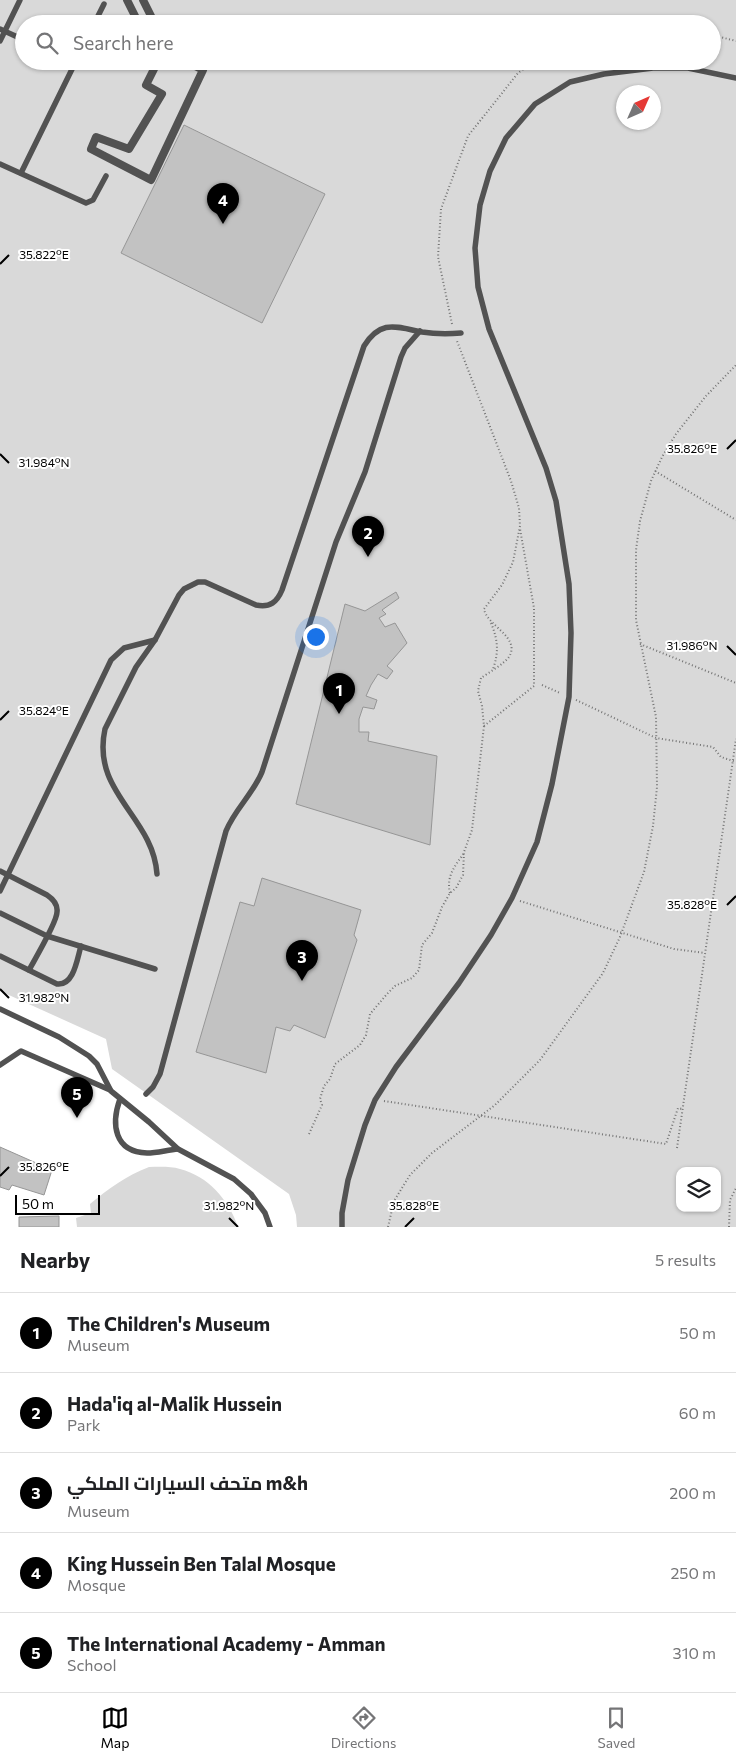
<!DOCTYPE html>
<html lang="en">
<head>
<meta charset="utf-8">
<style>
	:root { --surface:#fff; --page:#f6f6f6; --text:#202124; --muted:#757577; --line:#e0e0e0; --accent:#000 }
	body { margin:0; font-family:Commissioner,Cairo,sans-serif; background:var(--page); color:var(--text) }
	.controls { position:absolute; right:15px; bottom:15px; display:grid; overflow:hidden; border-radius:10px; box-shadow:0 1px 4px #0004 }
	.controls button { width:45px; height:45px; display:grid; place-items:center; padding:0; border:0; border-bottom:1px solid var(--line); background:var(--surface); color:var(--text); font:25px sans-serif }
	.compass { position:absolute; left:616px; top:85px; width:45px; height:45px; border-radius:50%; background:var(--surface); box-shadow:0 1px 4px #0004; rotate:45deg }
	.scale { position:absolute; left:15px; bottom:12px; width:85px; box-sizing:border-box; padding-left:5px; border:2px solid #000; border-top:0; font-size:14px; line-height:18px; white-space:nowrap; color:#000; -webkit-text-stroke:4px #fff; paint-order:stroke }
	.you { position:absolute; left:315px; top:636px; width:18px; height:18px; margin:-12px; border:4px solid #fff; border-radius:50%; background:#1a73e8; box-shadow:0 0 0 8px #1a73e833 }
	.badge { display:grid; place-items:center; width:32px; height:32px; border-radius:50%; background:var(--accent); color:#fff; font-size:16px; font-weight:700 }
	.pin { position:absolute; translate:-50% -41px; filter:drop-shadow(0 1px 2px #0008) }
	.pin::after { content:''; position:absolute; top:26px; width:18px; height:15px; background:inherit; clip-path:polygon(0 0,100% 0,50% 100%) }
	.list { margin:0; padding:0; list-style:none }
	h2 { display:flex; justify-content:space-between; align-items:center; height:65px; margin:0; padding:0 20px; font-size:21px }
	h2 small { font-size:16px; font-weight:400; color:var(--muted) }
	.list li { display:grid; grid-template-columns:32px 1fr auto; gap:15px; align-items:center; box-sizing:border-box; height:80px; padding:0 20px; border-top:1px solid var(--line) }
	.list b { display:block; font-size:19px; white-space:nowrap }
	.list p { margin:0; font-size:16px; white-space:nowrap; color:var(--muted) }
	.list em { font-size:16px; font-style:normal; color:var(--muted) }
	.icon { flex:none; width:28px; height:28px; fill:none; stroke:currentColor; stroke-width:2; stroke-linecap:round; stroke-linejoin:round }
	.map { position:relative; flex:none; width:736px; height:1227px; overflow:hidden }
	.search { position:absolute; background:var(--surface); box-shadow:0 1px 4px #0004; left:15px; right:15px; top:15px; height:55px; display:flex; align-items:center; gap:12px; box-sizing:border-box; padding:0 18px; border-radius:28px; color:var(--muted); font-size:19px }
	.sheet { height:465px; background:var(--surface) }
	nav { display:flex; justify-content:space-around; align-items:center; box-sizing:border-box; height:70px; border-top:1px solid var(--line); background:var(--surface); font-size:14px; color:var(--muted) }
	nav a { display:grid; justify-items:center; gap:2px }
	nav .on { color:var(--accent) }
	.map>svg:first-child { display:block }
	.green { fill:#d9d9d9; fill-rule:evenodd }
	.building { fill:#c2c2c2; stroke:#969696 }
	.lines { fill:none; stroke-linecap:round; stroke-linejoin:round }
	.path { stroke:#747474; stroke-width:2; stroke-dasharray:1 2.5; stroke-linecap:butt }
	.service { stroke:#525252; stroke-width:5.5 }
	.pedestrian { stroke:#525252; stroke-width:8 }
	.ticks { fill:none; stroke:#000; stroke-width:2 }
	.ticks-label { font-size:12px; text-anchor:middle; fill:#000; stroke:#fff; stroke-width:4; stroke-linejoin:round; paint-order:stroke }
</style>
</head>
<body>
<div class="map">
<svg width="736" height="1227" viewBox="0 0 736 1227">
	<rect width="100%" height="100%" fill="#fff"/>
	<g class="green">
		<path d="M0,0H736V1227H297L296,1215L289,1194L112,1069L106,1039L0,991ZM24,24H712V61H24ZM624,92H654V122H624ZM680,1171H717V1208H680Z"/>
		<path d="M149,1167C158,1167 170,1166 180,1169C208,1176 229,1200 238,1227H77L76,1218L91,1213L90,1204C109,1188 126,1176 149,1167Z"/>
	</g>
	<g class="building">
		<polygon points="184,125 325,194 262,323 121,253"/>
		<polygon points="396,592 399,598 382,610 386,614 379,618 385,627 395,623 407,643 387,666 393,671 387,679 378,674 371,685 366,696 377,700 374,709 363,707 359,719 359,732 369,732 368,741 437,756 430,845 296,804 345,604 365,611"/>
		<polygon points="262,878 361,910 354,935 357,940 325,1038 294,1025 290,1031 276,1027 266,1073 196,1052 240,902 254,906"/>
		<polygon points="0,1147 52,1170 44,1195 12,1185 9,1190 0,1187"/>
		<polygon points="59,1216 59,1227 19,1227 19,1217"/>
	</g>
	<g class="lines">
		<g class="path">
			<polyline points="712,35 736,41"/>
			<polyline points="452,324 438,257 441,209 468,136 518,73 535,61"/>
			<polyline points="655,471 736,520"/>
			<path d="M491,623C498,640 499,652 493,669"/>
			<polyline points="640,644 736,683"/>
			<polyline points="542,685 560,693"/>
			<polyline points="576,700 656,738 713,747 721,757 736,762"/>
			<polyline points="484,726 534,686 534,608 520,529"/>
			<path d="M450,893C446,876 455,866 464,853"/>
			<polyline points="520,901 674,949 705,953"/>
			<polyline points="384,1101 666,1144 678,1108 682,1109"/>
			<path d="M309,1134L322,1105L320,1099L324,1086L330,1079L335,1064L360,1045L366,1035L370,1014L387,994L395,986L412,978L419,970L422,945L432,933L442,907L450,893L456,888L463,875L464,852L472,830L484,726L482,706L478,691L481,678C488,673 504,664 509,657C521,637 487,626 484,609L502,585L513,562L520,526L519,508L511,481L457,341"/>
			<polyline points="677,1148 736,739"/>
			<polyline points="388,1227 394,1201 410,1175 432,1153 495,1105 540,1060 603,973 620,937 644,872 653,826 657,787 656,717 636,620 636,550 640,521 651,481 662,457 676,434 706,396 736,365"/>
			<polyline points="729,1227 730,1200 736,1188"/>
		</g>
		<g class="service">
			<polyline points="94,24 104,4"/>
			<polyline points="0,29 24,40"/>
			<polyline points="0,41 20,0"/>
			<polyline points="0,164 86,203 93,200 106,176"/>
			<polyline points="21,173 76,61"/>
			<path d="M0,871L47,895C53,899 58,904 57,912C57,922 35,959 29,970"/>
			<path d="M157,874C153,816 91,793 105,729L136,667L155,640L179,595L184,589L198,582H205L256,605C270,608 277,602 282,590L364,346C381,319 396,327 422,332C435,334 448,334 461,333"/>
			<polyline points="0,891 111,660 124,648 155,640"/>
			<polyline points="0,913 47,936 155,969"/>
			<path d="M0,956L57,984C74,986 77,959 81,946"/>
			<polyline points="0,1009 59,1037 89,1056 97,1064 111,1091 149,1122 178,1149 234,1179 251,1194 265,1213 270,1227"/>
			<polyline points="0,1065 21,1051 110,1090"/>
			<path d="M146,1094L153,1087L160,1074L226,831C235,809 253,794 262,772L336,542L365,472L401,357L405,348L420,331"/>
			<path d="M120,1099C111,1124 114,1152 147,1153C157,1153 167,1150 178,1149"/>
			<polyline points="342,1227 342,1213 348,1180 365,1125 375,1100 396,1067 459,983 491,935 512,898 537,842 552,784 569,697 571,633 569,584 556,501 546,468 489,329 478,287 475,248 480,205 490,171 506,138 535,104 570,82 604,74 653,68 688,68 736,78"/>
		</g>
		<g class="pedestrian">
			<polyline points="127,0 139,24"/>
			<polyline points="143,0 155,24"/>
			<polyline points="158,61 146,85 162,94 129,149 96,137 91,149 151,180 203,70 185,61"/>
		</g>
	</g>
	<path class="ticks" d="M0,264L9,255M727,449L736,440M0,454L9,463M727,646L736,655M0,720L9,711M727,905L736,896M0,989L9,998M0,1176L9,1167M229,1218L238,1227M405,1227L414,1218"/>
	<g class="ticks-label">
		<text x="44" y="259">35.822°E</text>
		<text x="692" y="453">35.826°E</text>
		<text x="44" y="467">31.984°N</text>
		<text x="692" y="650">31.986°N</text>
		<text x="44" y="715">35.824°E</text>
		<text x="692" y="909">35.828°E</text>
		<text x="44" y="1002">31.982°N</text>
		<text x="44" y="1171">35.826°E</text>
		<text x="414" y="1210">35.828°E</text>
		<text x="229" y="1210">31.982°N</text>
	</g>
</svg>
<div class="controls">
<button><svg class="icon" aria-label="layers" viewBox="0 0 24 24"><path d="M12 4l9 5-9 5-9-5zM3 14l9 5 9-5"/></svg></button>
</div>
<svg class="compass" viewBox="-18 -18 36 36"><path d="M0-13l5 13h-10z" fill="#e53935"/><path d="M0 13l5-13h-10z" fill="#757577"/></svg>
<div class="scale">50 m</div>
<div class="you"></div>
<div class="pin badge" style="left:339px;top:714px">1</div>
<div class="pin badge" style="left:368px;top:557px">2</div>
<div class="pin badge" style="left:302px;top:981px">3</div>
<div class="pin badge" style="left:223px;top:224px">4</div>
<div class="pin badge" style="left:77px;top:1118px">5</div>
<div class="search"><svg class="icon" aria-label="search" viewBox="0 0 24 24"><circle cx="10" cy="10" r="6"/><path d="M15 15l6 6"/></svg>Search here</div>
</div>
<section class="sheet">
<h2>Nearby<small>5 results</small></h2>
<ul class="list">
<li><span class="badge">1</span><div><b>The Children's Museum</b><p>Museum</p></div><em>50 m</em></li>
<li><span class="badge">2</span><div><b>Hada'iq al-Malik Hussein</b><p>Park</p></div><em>60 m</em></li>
<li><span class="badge">3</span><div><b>متحف السيارات الملكي m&amp;h</b><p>Museum</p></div><em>200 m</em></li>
<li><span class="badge">4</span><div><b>King Hussein Ben Talal Mosque</b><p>Mosque</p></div><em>250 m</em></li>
<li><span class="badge">5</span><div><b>The International Academy - Amman</b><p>School</p></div><em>310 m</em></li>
</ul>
</section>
<nav>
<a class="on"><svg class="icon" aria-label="map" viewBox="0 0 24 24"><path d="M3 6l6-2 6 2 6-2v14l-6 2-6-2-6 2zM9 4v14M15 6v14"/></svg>Map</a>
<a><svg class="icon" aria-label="directions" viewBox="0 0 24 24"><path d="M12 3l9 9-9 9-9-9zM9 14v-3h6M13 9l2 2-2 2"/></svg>Directions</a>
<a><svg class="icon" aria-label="saved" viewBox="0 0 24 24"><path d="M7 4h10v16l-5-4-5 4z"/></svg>Saved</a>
</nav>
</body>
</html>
